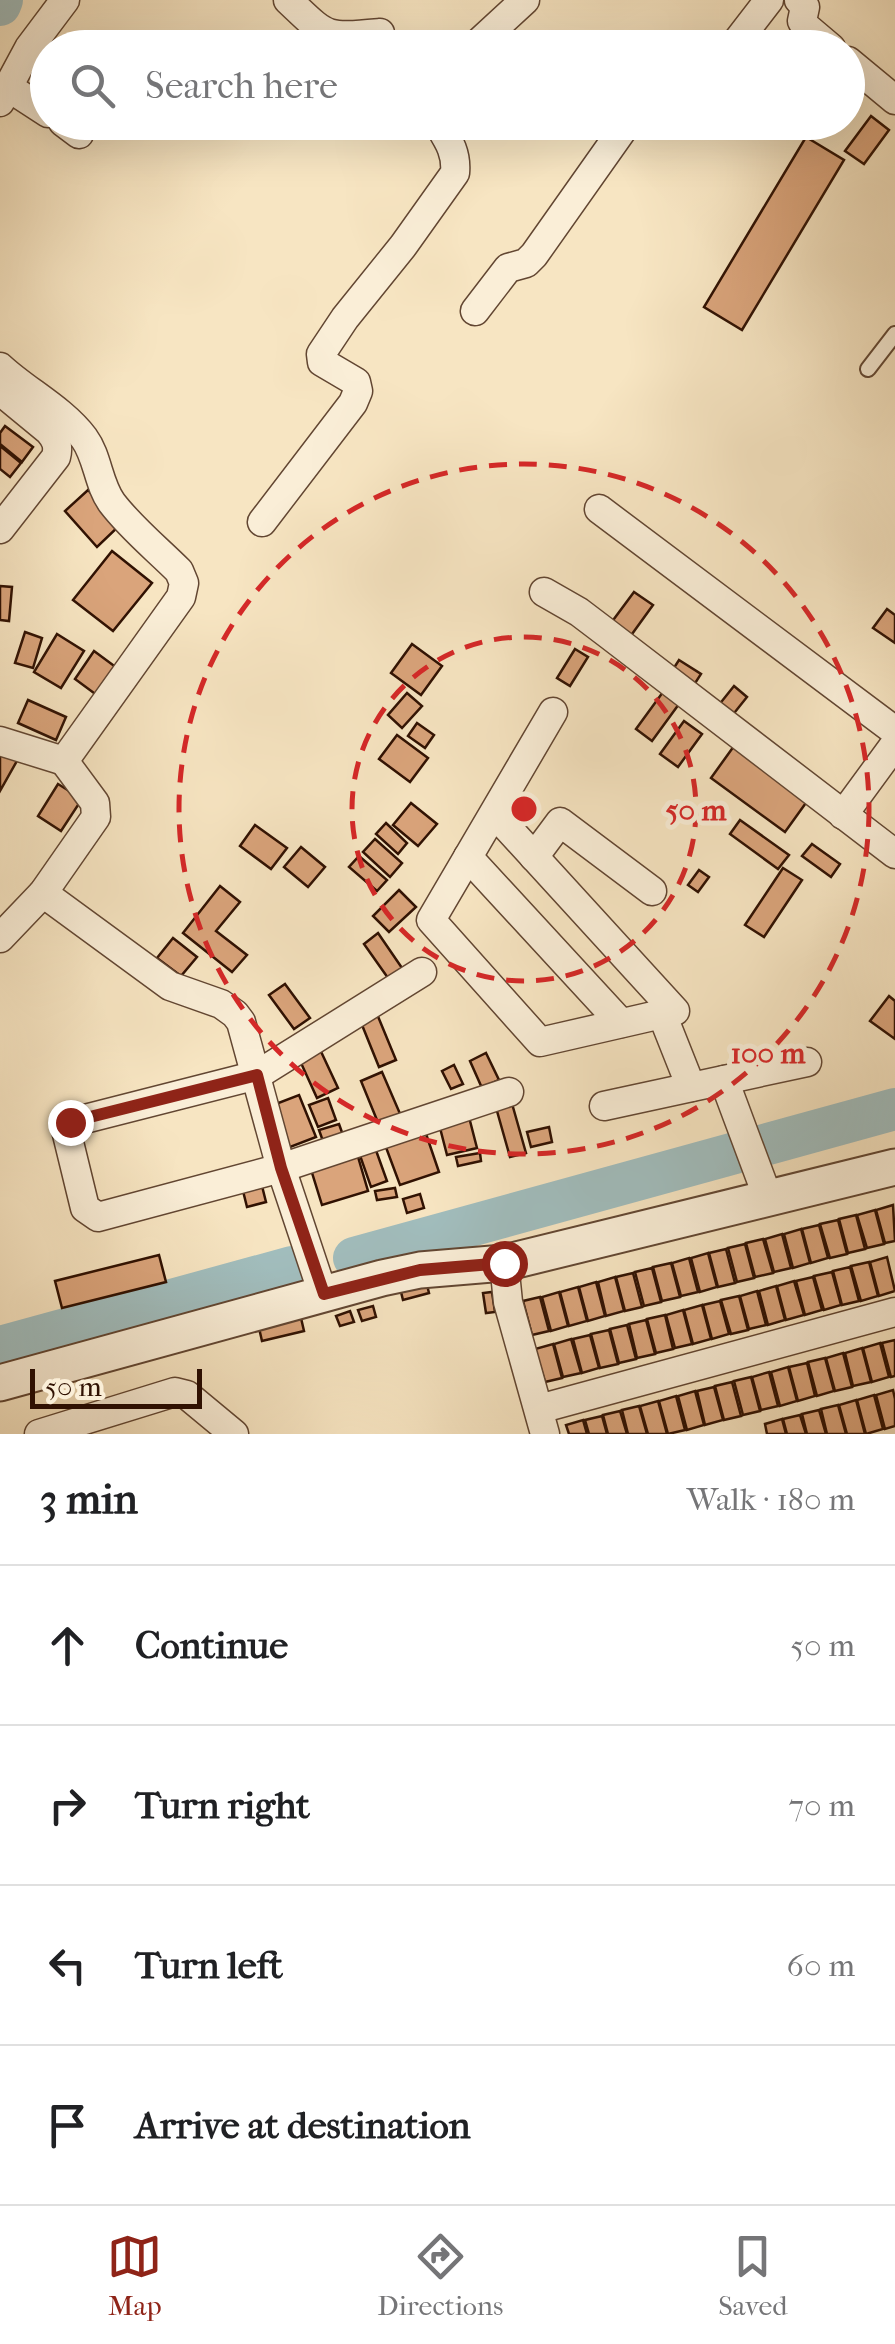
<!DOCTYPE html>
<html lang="en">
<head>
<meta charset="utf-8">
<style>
	:root { --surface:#fff; --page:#f6f6f6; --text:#202124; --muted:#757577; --line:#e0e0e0; --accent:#8f2418 }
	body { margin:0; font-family:"IM FELL French Canon",serif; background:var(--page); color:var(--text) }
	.scale { position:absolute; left:30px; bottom:25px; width:172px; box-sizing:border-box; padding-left:10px; border:5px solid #301102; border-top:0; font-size:28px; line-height:35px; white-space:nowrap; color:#301102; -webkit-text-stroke:8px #faeed7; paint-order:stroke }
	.stop { position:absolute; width:30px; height:30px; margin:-22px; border:8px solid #8f2418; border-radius:50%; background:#fff }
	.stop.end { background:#8f2418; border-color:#fff; box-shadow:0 2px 10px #0008 }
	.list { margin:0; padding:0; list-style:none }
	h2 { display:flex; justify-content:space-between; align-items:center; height:130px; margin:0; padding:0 40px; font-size:42px }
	h2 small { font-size:32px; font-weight:400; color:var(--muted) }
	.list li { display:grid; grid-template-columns:65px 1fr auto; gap:30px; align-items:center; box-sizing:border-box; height:160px; padding:0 40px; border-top:2px solid var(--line) }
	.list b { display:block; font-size:38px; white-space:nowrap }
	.list em { font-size:32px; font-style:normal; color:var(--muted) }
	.icon { flex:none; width:55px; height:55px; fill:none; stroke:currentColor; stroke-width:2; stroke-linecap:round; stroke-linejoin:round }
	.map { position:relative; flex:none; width:895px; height:1434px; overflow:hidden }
	.search { position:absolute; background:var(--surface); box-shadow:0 10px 40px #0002; left:30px; right:30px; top:30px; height:110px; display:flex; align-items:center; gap:25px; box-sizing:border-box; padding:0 35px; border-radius:55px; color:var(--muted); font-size:38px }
	.sheet { height:770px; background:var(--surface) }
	nav { display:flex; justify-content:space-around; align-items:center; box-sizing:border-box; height:140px; border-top:2px solid var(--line); background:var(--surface); font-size:28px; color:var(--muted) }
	nav a { display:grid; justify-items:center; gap:5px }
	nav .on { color:var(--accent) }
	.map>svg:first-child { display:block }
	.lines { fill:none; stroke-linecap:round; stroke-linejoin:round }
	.river { stroke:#a1bdbd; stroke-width:42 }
	.building { fill:#daa47b; stroke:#301102; stroke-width:2.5 }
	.service-casing { stroke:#624632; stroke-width:18 }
	.minor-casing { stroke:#624632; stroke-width:31 }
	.tertiary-casing { stroke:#624632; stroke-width:39 }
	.service { stroke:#faeed7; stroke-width:14 }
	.minor { stroke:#faeed7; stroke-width:28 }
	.tertiary { stroke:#faeed7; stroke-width:35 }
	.route { stroke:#8f2418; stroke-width:12 }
	.ring { fill:none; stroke:#d62828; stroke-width:5; stroke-dasharray:18 12 }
	.centre { fill:#d62828; stroke:#faeed7; stroke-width:5 }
	.ring-label { font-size:30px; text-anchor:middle; font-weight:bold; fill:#d62828; stroke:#faeed7; stroke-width:10; stroke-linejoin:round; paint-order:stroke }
</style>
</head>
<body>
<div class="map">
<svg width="895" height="1434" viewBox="0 0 895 1434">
	<rect width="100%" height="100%" fill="#f7e5c2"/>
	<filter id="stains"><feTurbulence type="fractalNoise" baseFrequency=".002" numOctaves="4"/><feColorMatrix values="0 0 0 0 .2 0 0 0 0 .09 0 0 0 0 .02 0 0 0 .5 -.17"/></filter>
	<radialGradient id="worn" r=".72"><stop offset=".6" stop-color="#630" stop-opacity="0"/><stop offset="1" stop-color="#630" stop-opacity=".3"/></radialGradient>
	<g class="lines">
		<g class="river">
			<polyline points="0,5 2,0"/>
			<polyline points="354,1258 895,1109"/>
			<polyline points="0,1347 292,1267"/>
		</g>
	</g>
	<g class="building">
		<polygon points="871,116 889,130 864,164 845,151"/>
		<polygon points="806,137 844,160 742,330 704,307"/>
		<polygon points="5,426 33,447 22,462 0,444 0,433"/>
		<polygon points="0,446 21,463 10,477 0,469"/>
		<polygon points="88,490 120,525 97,547 65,511"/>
		<polygon points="112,551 152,583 113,631 73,600"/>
		<polygon points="0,586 12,587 9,621 0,620"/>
		<polygon points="634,592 653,605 627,641 608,627"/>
		<polygon points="887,609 895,615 895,643 873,628"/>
		<polygon points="25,632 42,638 33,668 15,663"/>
		<polygon points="57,634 84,651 61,688 34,672"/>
		<polygon points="412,644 442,666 421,695 391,673"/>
		<polygon points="575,649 588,657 570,686 557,678"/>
		<polygon points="94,651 117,668 98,696 75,679"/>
		<polygon points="679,660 701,674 692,688 670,674"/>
		<polygon points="734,686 747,697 731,717 718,706"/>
		<polygon points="663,692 679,704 652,741 636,729"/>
		<polygon points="407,693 422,706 402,728 388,715"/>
		<polygon points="28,700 66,717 56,740 18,723"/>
		<polygon points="684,721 702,734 678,767 660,754"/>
		<polygon points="417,723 434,735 425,748 408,736"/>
		<polygon points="397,735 428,758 410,782 379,759"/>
		<polygon points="734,746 808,800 785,832 711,778"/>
		<polygon points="0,749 18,759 0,791"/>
		<polygon points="58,784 82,799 61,831 38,816"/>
		<polygon points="411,803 437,824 418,846 393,825"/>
		<polygon points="740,820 789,855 778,869 730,834"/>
		<polygon points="386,823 407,843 398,854 376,834"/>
		<polygon points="255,825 287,848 271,869 240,846"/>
		<polygon points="375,839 402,863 390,877 363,852"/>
		<polygon points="812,844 840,864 831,877 802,856"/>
		<polygon points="301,847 325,867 308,887 284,867"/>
		<polygon points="359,856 387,880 377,891 349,867"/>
		<polygon points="783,868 802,880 764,937 745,925"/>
		<polygon points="699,870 709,877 698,892 688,885"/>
		<polygon points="220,886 240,902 216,931 247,955 232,972 183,933"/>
		<polygon points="399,890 416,907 389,932 373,916"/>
		<polygon points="378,933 402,968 388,978 364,944"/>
		<polygon points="173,938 197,957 181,976 157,958"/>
		<polygon points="285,984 310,1018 294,1029 269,995"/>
		<polygon points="889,996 895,1001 895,1039 870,1021"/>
		<polygon points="377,1014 396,1060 379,1067 360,1020"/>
		<polygon points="317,1043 338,1088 317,1098 296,1052"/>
		<polygon points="486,1053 499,1080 482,1088 470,1061"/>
		<polygon points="454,1065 463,1084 451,1089 442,1071"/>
		<polygon points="382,1072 401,1116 379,1125 361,1081"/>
		<polygon points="299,1095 316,1137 285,1149 268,1107"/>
		<polygon points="328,1098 336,1120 318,1127 309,1105"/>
		<polygon points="511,1100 526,1153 510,1157 495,1104"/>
		<polygon points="469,1117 477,1148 447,1155 439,1124"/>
		<polygon points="339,1124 344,1138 324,1144 319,1130"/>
		<polygon points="549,1127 552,1142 531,1147 527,1132"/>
		<polygon points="424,1128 439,1172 400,1185 384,1142"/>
		<polygon points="373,1142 387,1181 371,1187 357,1147"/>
		<polygon points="356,1150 368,1191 322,1205 309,1163"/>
		<polygon points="480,1153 481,1161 458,1166 456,1157"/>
		<polygon points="262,1186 266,1202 247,1207 243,1191"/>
		<polygon points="395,1188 397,1197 377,1200 375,1191"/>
		<polygon points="420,1194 424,1208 407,1213 403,1199"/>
		<polygon points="893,1205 895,1241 885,1243 876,1210"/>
		<polygon points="875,1210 884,1244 867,1248 857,1215"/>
		<polygon points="856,1215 865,1249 848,1253 839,1219"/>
		<polygon points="838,1220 847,1254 830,1258 820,1224"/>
		<polygon points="819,1225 828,1258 811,1263 802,1229"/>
		<polygon points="801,1229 810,1263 793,1268 784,1234"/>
		<polygon points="782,1234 791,1268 774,1272 765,1239"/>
		<polygon points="763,1239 773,1273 755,1277 746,1243"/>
		<polygon points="745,1244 754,1278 737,1282 728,1248"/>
		<polygon points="726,1249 735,1283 718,1287 709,1253"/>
		<polygon points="708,1253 717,1287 700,1292 691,1258"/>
		<polygon points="159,1255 166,1282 62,1308 55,1281"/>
		<polygon points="887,1257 895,1291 879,1296 870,1262"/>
		<polygon points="689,1258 698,1292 681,1296 672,1263"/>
		<polygon points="869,1262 878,1296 861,1301 851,1266"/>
		<polygon points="671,1263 680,1297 662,1301 653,1267"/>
		<polygon points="850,1267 859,1301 842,1305 833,1271"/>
		<polygon points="652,1268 661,1302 644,1306 635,1272"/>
		<polygon points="832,1272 841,1305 824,1310 814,1276"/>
		<polygon points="633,1273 642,1307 625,1311 616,1277"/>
		<polygon points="425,1277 429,1293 403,1300 399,1284"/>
		<polygon points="615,1277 624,1311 606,1316 598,1282"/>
		<polygon points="813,1277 822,1310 805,1315 796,1281"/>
		<polygon points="794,1281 804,1315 786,1320 777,1286"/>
		<polygon points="596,1282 605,1316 588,1321 579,1287"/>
		<polygon points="776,1286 785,1320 768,1325 759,1291"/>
		<polygon points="578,1287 587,1321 569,1326 560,1292"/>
		<polygon points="757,1291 766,1325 749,1329 740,1296"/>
		<polygon points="492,1292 495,1312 486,1313 483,1293"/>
		<polygon points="559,1292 568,1326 551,1331 542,1297"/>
		<polygon points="739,1296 748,1330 731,1334 721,1300"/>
		<polygon points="540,1297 549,1331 532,1335 523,1301"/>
		<polygon points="720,1301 729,1334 712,1339 703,1305"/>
		<polygon points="298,1305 304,1331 262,1341 256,1315"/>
		<polygon points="702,1305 711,1339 693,1344 684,1310"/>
		<polygon points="373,1306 376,1317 362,1321 358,1310"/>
		<polygon points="683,1310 692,1344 675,1348 666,1315"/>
		<polygon points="350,1311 354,1322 340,1326 336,1316"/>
		<polygon points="665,1315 673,1349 656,1353 647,1319"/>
		<polygon points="646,1320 655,1354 637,1358 629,1324"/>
		<polygon points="627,1325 636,1359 619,1363 610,1329"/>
		<polygon points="609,1330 618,1364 600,1368 591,1334"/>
		<polygon points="590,1335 599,1368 582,1373 573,1339"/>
		<polygon points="571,1339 581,1373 563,1377 554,1344"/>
		<polygon points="895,1340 895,1376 891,1377 882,1343"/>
		<polygon points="880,1343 889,1377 872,1382 863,1348"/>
		<polygon points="553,1344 562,1378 545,1382 535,1349"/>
		<polygon points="862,1348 871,1382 853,1386 845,1353"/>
		<polygon points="843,1353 852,1387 835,1391 826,1358"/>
		<polygon points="825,1358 834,1391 817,1396 808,1362"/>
		<polygon points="807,1363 815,1396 798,1401 789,1367"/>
		<polygon points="788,1367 797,1401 780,1406 771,1372"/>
		<polygon points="769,1372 778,1406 761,1410 752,1377"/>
		<polygon points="751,1377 760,1411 743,1415 734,1381"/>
		<polygon points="732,1382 741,1416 724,1420 715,1386"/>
		<polygon points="714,1387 723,1420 705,1425 697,1391"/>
		<polygon points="893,1390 895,1399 895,1426 885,1429 876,1395"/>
		<polygon points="695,1391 704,1425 687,1430 678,1396"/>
		<polygon points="874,1395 883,1429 866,1434 857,1400"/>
		<polygon points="676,1396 685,1430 668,1434 659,1401"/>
		<polygon points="856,1400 865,1434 847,1434 839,1405"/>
		<polygon points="658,1401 667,1434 648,1434 640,1406"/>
		<polygon points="838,1405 846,1434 827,1434 821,1409"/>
		<polygon points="639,1406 647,1434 628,1434 622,1410"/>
		<polygon points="819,1410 826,1434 807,1434 802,1414"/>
		<polygon points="620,1411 627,1434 608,1434 603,1415"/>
		<polygon points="800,1415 806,1434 787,1434 783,1419"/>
		<polygon points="602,1416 607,1434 589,1434 585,1420"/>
		<polygon points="782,1419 786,1434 767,1434 765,1424"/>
		<polygon points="583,1420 587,1434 569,1434 566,1425"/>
	</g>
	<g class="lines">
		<g class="service-casing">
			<polyline id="service" points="868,369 895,334"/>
		</g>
		<g class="minor-casing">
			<g id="minor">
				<path d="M288,0C328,38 324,38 380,33"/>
				<polyline points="799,0 805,7 802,21 805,26 831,48"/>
				<polyline points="473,48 525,0"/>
				<polyline points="732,48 769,0"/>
				<polyline points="848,61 895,100"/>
				<polyline points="8,87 48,113"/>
				<polyline points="0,102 29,48 65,0"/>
				<polyline points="63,122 79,134"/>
				<polyline points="475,311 508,268 526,263 534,255 628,122"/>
				<path d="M0,367C27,392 62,409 84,438C98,457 98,484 112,503C131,528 157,549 179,571L184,583L181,597L64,761L95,803L96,817L43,893L0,938"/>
				<polyline points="599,509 895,731"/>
				<path d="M262,522L353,403L358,391L356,382L322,362L321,354L345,318L403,246L455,173C457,152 448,140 437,122"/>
				<path d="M0,529L56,457C59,446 56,439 49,431L4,394"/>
				<polyline points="544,592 579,612 608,634 895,854"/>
				<polyline points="0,741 64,761"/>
				<polyline points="494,813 675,1011 540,1042 431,920 553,712"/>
				<polyline points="843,815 895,744"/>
				<polyline points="468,857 621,1023"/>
				<polyline points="534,857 560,822 652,891"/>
				<polyline points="43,893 170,986 221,1004 235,1014 241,1022 281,1168 323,1294"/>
				<polyline points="422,972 257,1075 69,1123 66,1130 85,1208 98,1217 281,1168 509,1092"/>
				<polyline points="662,1014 691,1087"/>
				<polyline points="724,1080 768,1198"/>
				<polyline points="604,1106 807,1062"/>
				<polyline points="504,1263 508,1302 545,1434"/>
				<polyline points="539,1409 895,1312"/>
				<polyline points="39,1434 175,1392 187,1395 234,1434"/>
			</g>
		</g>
		<g class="tertiary-casing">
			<polyline id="tertiary" points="0,1383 382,1278 420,1270 504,1263 895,1167"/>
		</g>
		<use href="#service" class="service"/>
		<use href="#minor" class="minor"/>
		<use href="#tertiary" class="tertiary"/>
	</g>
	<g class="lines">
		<polyline class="route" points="70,1122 257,1075 281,1168 324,1294 420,1270 504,1263"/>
	</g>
	<g class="ring">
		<circle cx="524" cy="809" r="172"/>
		<circle cx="524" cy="809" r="345"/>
	</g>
	<circle cx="524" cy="809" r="15" class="centre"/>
	<g class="ring-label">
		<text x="696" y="820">50 m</text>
		<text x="768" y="1063">100 m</text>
	</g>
	<rect width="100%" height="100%" filter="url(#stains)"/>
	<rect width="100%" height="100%" fill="url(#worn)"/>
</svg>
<div class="scale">50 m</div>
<div class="stop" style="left:504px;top:1263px"></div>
<div class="stop end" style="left:70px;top:1122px"></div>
<div class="search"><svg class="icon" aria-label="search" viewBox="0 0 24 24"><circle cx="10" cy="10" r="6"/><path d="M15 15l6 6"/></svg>Search here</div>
</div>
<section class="sheet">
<h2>3 min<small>Walk · 180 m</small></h2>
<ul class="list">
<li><svg class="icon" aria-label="ahead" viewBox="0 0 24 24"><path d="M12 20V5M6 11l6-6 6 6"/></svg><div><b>Continue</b></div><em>50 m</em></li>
<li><svg class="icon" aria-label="right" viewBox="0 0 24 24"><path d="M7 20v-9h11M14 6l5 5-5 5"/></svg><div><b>Turn right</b></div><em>70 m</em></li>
<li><svg class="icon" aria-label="left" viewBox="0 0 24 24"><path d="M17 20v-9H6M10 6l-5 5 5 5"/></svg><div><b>Turn left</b></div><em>60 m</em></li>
<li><svg class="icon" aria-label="arrive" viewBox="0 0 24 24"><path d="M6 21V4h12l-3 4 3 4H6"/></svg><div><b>Arrive at destination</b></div></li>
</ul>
</section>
<nav>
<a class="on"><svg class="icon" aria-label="map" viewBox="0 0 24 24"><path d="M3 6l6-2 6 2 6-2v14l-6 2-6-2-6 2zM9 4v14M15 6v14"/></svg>Map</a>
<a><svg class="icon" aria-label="directions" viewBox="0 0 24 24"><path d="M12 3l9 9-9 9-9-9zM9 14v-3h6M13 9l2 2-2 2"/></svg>Directions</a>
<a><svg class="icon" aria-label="saved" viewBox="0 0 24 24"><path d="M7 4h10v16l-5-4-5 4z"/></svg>Saved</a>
</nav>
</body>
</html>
